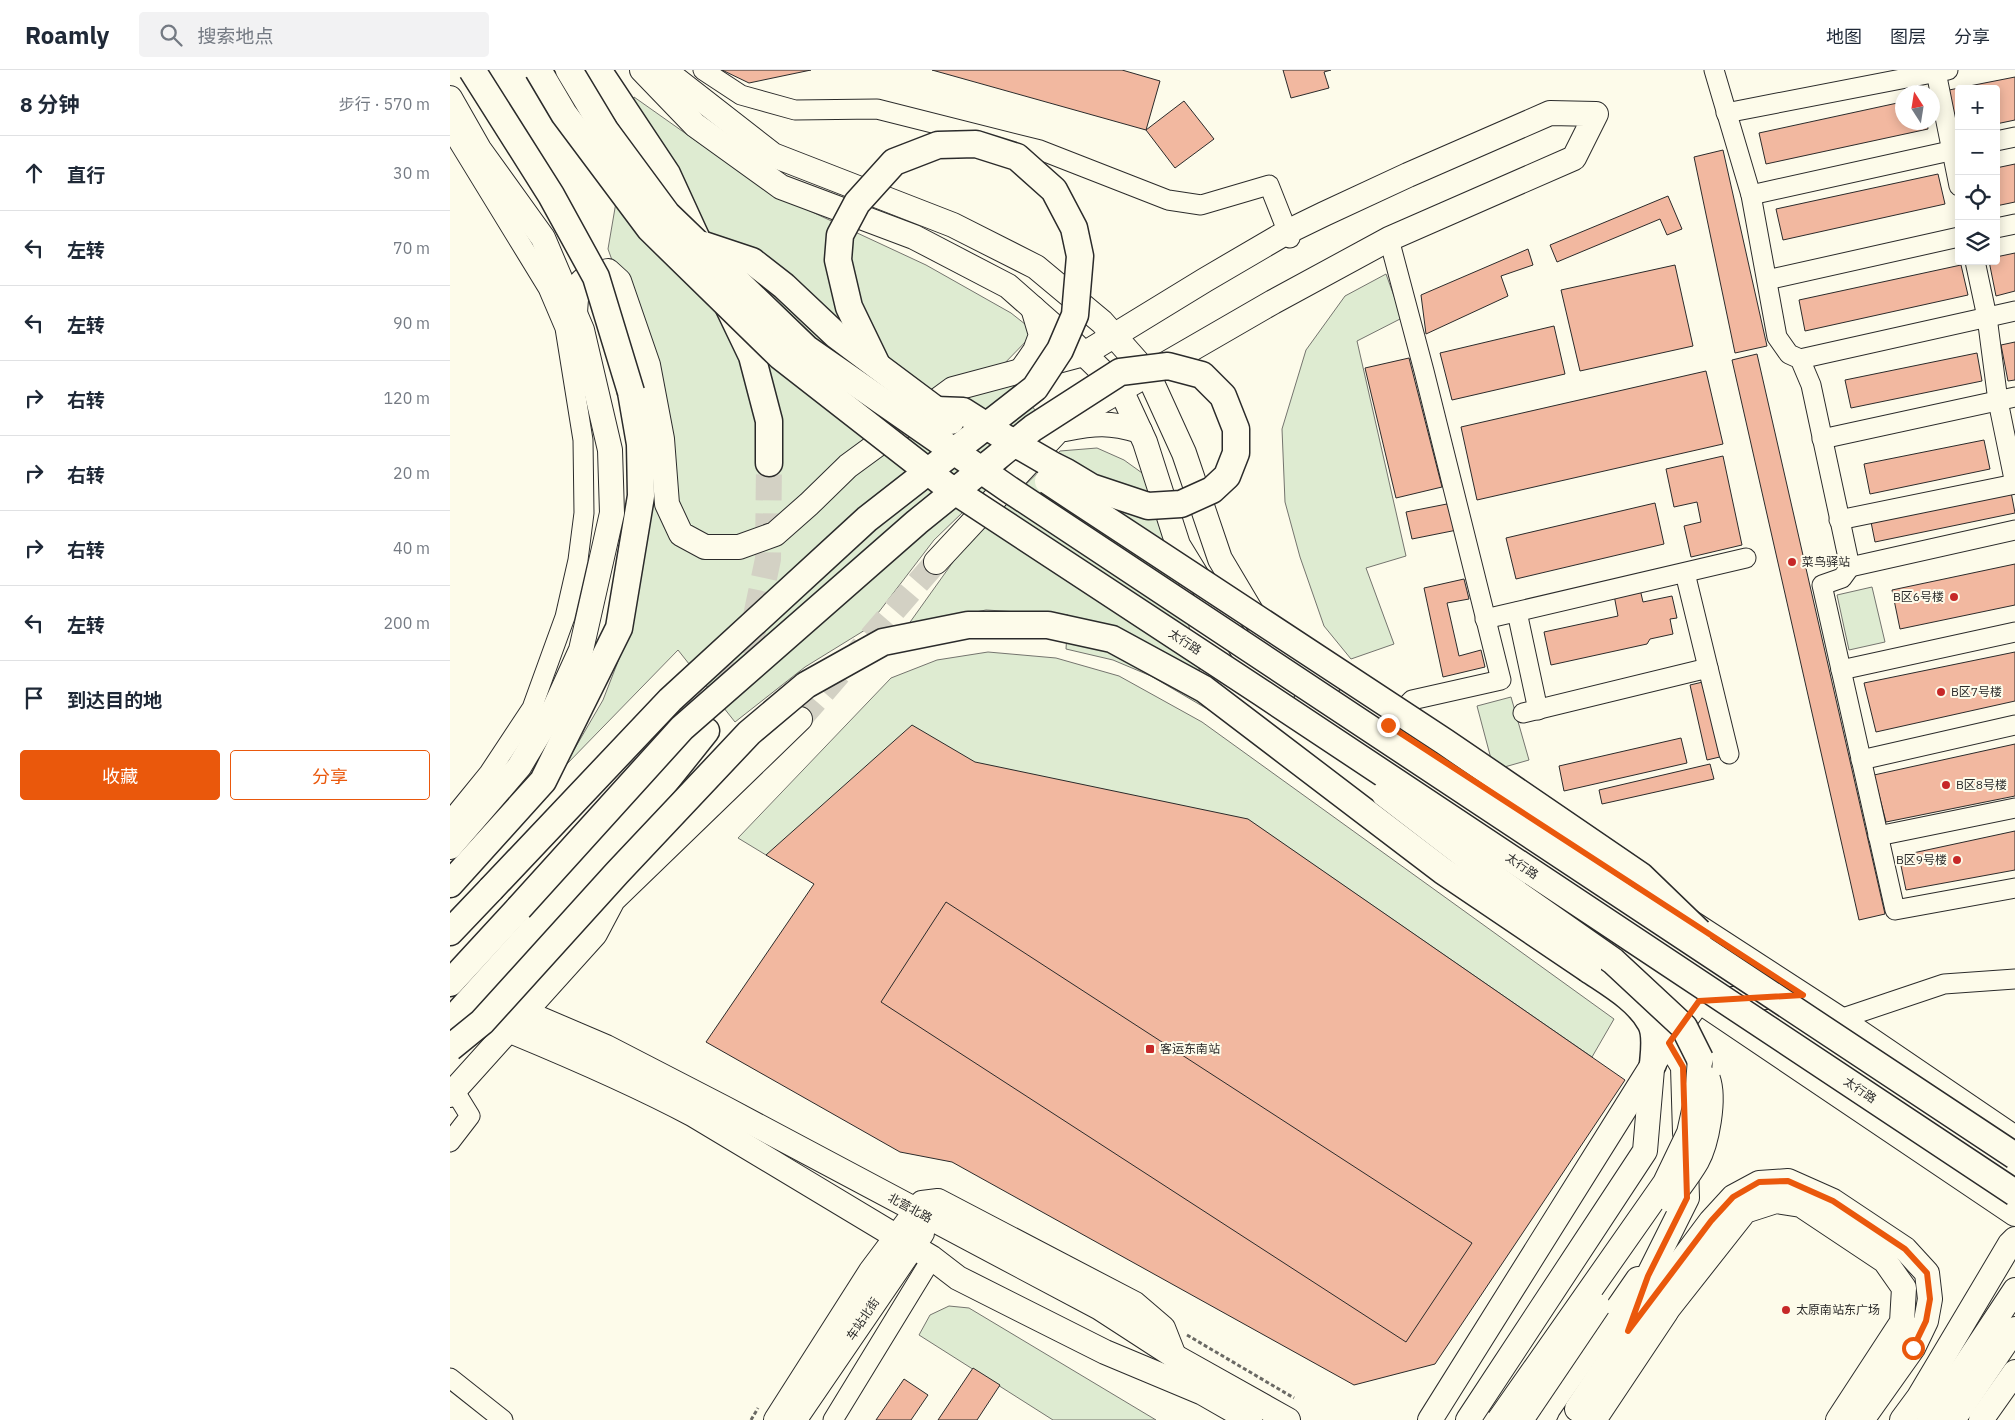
<!DOCTYPE html>
<html lang="zh">
<head>
<meta charset="utf-8">
<style>
	:root { --surface:#fff; --page:#f2f2f3; --text:#1f2937; --muted:#747a83; --line:#e0e1e3; --accent:#ea580c }
	body { margin:0; font-family:"IBM Plex Sans","Noto Sans SC",sans-serif; background:var(--page); color:var(--text) }
	.controls { position:absolute; right:15px; top:15px; display:grid; overflow:hidden; border-radius:5px; box-shadow:0 2px 12px #0003 }
	.controls button { width:45px; height:45px; display:grid; place-items:center; padding:0; border:0; border-bottom:1px solid var(--line); background:var(--surface); color:var(--text); font:25px sans-serif }
	.compass { position:absolute; left:1445px; top:15px; width:45px; height:45px; border-radius:50%; background:var(--surface); box-shadow:0 2px 12px #0003; rotate:348deg }
	.stop { position:absolute; width:15px; height:15px; margin:-11px; border:4px solid #ea580c; border-radius:50%; background:#fff }
	.stop.end { background:#ea580c; border-color:#fff; box-shadow:0 1px 5px #0008 }
	.list { margin:0; padding:0; list-style:none }
	h2 { display:flex; justify-content:space-between; align-items:center; height:65px; margin:0; padding:0 20px; font-size:21px }
	h2 small { font-size:16px; font-weight:400; color:var(--muted) }
	.list li { display:grid; grid-template-columns:32px 1fr auto; gap:15px; align-items:center; box-sizing:border-box; height:75px; padding:0 20px; border-top:1px solid var(--line) }
	.list b { display:block; font-size:19px; white-space:nowrap }
	.list em { font-size:16px; font-style:normal; color:var(--muted) }
	.actions { display:flex; gap:10px; padding:15px 20px }
	.actions a { flex:1; padding:11px 0; border:1px solid var(--accent); border-radius:5px; text-align:center; font-size:18px; color:var(--accent) }
	.actions .main { background:var(--accent); color:#fff }
	.icon { flex:none; width:28px; height:28px; fill:none; stroke:currentColor; stroke-width:2; stroke-linecap:round; stroke-linejoin:round }
	.map { position:relative; flex:none; width:1565px; height:1350px; overflow:hidden }
	header { display:flex; align-items:center; gap:30px; box-sizing:border-box; height:70px; padding:0 25px; background:var(--surface); border-bottom:1px solid var(--line) }
	header strong { font-size:24px }
	nav { display:flex; gap:28px; margin-inline-start:auto; font-size:18px }
	.search { width:350px; height:45px; background:var(--page); display:flex; align-items:center; gap:12px; box-sizing:border-box; padding:0 18px; border-radius:5px; color:var(--muted); font-size:19px }
	main { display:flex }
	aside { flex:1; background:var(--surface) }
	.map>svg:first-child { display:block }
	.green { fill:#deebd1; stroke:#74746e }
	.building { fill:#f2b8a0; stroke:#2b2b2b }
	.lines { fill:none; stroke-linecap:round; stroke-linejoin:round }
	.major-tunnel { stroke:#d3d1c4; stroke-width:24; stroke-dasharray:24 12; stroke-linecap:butt }
	.highway-tunnel { stroke:#d3d1c4; stroke-width:26; stroke-dasharray:26 13; stroke-linecap:butt }
	.minor-casing { stroke:#2b2b2b; stroke-width:21 }
	.major-casing { stroke:#2b2b2b; stroke-width:26 }
	.highway-casing { stroke:#2b2b2b; stroke-width:29 }
	.path { stroke:#6a6964; stroke-width:3; stroke-dasharray:4 2.5; stroke-linecap:butt }
	.minor { stroke:#fdfbea; stroke-width:19 }
	.major { stroke:#fdfbea; stroke-width:24 }
	.highway { stroke:#fdfbea; stroke-width:26 }
	.major-bridge-casing { stroke:#2b2b2b; stroke-width:26; stroke-linecap:butt }
	.highway-bridge-casing { stroke:#2b2b2b; stroke-width:29; stroke-linecap:butt }
	.major-bridge { stroke:#fdfbea; stroke-width:24 }
	.highway-bridge { stroke:#fdfbea; stroke-width:26 }
	.route { stroke:#ea580c; stroke-width:6 }
	.poi-dot { fill:#c62828; stroke:#fdfbea; stroke-width:2 }
	.labels { text-anchor:middle; stroke-width:4; stroke-linejoin:round; paint-order:stroke }
	.poi-label { font-size:12px; fill:#2b2b2b; stroke:#fdfbea; text-anchor:start }
	.street-label { font-size:12px; fill:#2b2b2b; stroke:#fdfbea }
</style>
</head>
<body>
<header>
<strong>Roamly</strong>
<div class="search"><svg class="icon" aria-label="search" viewBox="0 0 24 24"><circle cx="10" cy="10" r="6"/><path d="M15 15l6 6"/></svg>搜索地点</div>
<nav><a>地图</a><a>图层</a><a>分享</a></nav>
</header>
<main>
<aside>
<h2>8 分钟<small>步行 · 570 m</small></h2>
<ul class="list">
<li><svg class="icon" aria-label="ahead" viewBox="0 0 24 24"><path d="M12 20V5M6 11l6-6 6 6"/></svg><div><b>直行</b></div><em>30 m</em></li>
<li><svg class="icon" aria-label="left" viewBox="0 0 24 24"><path d="M17 20v-9H6M10 6l-5 5 5 5"/></svg><div><b>左转</b></div><em>70 m</em></li>
<li><svg class="icon" aria-label="left" viewBox="0 0 24 24"><path d="M17 20v-9H6M10 6l-5 5 5 5"/></svg><div><b>左转</b></div><em>90 m</em></li>
<li><svg class="icon" aria-label="right" viewBox="0 0 24 24"><path d="M7 20v-9h11M14 6l5 5-5 5"/></svg><div><b>右转</b></div><em>120 m</em></li>
<li><svg class="icon" aria-label="right" viewBox="0 0 24 24"><path d="M7 20v-9h11M14 6l5 5-5 5"/></svg><div><b>右转</b></div><em>20 m</em></li>
<li><svg class="icon" aria-label="right" viewBox="0 0 24 24"><path d="M7 20v-9h11M14 6l5 5-5 5"/></svg><div><b>右转</b></div><em>40 m</em></li>
<li><svg class="icon" aria-label="left" viewBox="0 0 24 24"><path d="M17 20v-9H6M10 6l-5 5 5 5"/></svg><div><b>左转</b></div><em>200 m</em></li>
<li><svg class="icon" aria-label="arrive" viewBox="0 0 24 24"><path d="M6 21V4h12l-3 4 3 4H6"/></svg><div><b>到达目的地</b></div></li>
</ul>
<div class="actions"><a class="main">收藏</a><a>分享</a></div>
</aside>
<div class="map">
<svg width="1565" height="1350" viewBox="0 0 1565 1350">
	<rect width="100%" height="100%" fill="#fdfbea"/>
	<g class="green">
		<polygon points="184,27 317,121 476,195 561,243 585,262 548,300 601,357 484,470 415,560 355,597 285,652 228,580 114,697 153,630 181,558 196,474 203,418 219,348 158,179"/>
		<polygon points="936,204 952,248 907,271 956,486 916,498 944,574 901,589 874,556 850,487 835,432 832,359 856,280 895,226"/>
		<polygon points="647,378 674,390 713,418 720,477 759,640 701,606 663,590 616,579 618,545 536,540 458,555 518,471 610,381"/>
		<polygon points="1422,517 1435,572 1399,580 1387,525"/>
		<polygon points="538,582 606,588 669,606 752,652 1164,949 1142,987 797,749 316,785 288,768 441,608 487,590"/>
		<polygon points="1061,627 1079,690 1044,700 1027,636"/>
		<polygon points="499,1236 519,1238 706,1350 603,1350 469,1265 480,1245"/>
	</g>
	<g class="building">
		<polygon points="272,0 361,0 299,13"/>
		<polygon points="482,0 672,0 710,11 696,60"/>
		<polygon points="833,0 881,0 874,2 879,18 841,28"/>
		<polygon points="1565,7 1565,50 1546,54 1546,19 1509,19 1509,61 1507,62 1499,20"/>
		<polygon points="734,31 764,69 725,98 696,60"/>
		<polygon points="1452,32 1452,52 1477,52 1478,59 1316,94 1309,63"/>
		<polygon points="1273,80 1317,276 1285,283 1244,87"/>
		<polygon points="1565,94 1565,132 1546,136 1546,98"/>
		<polygon points="1488,104 1495,134 1333,170 1326,139"/>
		<polygon points="1218,126 1232,159 1217,165 1210,149 1107,192 1100,175"/>
		<polygon points="1078,179 1083,195 1051,206 1058,226 976,264 971,225"/>
		<polygon points="1565,183 1565,221 1546,226 1539,191 1546,191 1546,187"/>
		<polygon points="1225,195 1243,276 1130,301 1111,220"/>
		<polygon points="1511,195 1518,225 1355,261 1349,230"/>
		<polygon points="1104,256 1115,304 1002,330 990,283"/>
		<polygon points="1565,272 1565,310 1558,311 1551,275"/>
		<polygon points="1527,283 1532,311 1401,338 1395,310"/>
		<polygon points="1307,284 1435,844 1409,850 1282,290"/>
		<polygon points="959,288 992,417 946,428 915,298"/>
		<polygon points="1256,301 1273,374 1027,430 1011,357"/>
		<polygon points="1534,370 1540,399 1420,424 1414,394"/>
		<polygon points="1273,386 1292,475 1241,487 1234,456 1251,452 1247,432 1224,437 1216,399"/>
		<polygon points="1561,422 1565,443 1425,472 1421,452"/>
		<polygon points="1002,433 1007,460 962,469 956,442"/>
		<polygon points="1205,433 1214,474 1066,509 1056,468"/>
		<polygon points="1565,494 1565,535 1450,559 1442,520"/>
		<polygon points="1014,509 1019,529 997,533 1009,586 1031,580 1035,597 993,607 974,518"/>
		<polygon points="1190,519 1193,532 1222,526 1227,548 1220,549 1223,564 1200,569 1197,574 1101,595 1094,562 1168,546 1164,525"/>
		<polygon points="1565,582 1565,631 1426,662 1414,613"/>
		<polygon points="1257,611 1274,686 1257,690 1240,615"/>
		<polygon points="462,655 525,692 798,749 1175,1010 985,1294 904,1315 502,1092 450,1082 256,972 364,814 316,785"/>
		<polygon points="1231,668 1237,693 1114,721 1109,696"/>
		<polygon points="1565,674 1565,726 1436,752 1424,705"/>
		<polygon points="1260,694 1264,709 1152,734 1149,720"/>
		<polygon points="1565,761 1565,800 1456,820 1449,786"/>
		<polygon points="496,832 1022,1173 956,1272 431,932"/>
		<polygon points="523,1298 550,1315 527,1350 488,1350"/>
		<polygon points="454,1309 478,1325 461,1350 426,1350"/>
	</g>
	<g class="lines">
		<polyline class="major-tunnel" points="350,649 486,492"/>
		<polyline class="highway-tunnel" points="277,618 301,570 318,489 319,393"/>
		<g class="minor-casing">
			<g id="minor">
				<polyline points="253,0 291,25 345,40 427,39 590,80 718,130 751,135 819,115 840,168"/>
				<polyline points="1264,0 1301,125 1327,267 1339,284 1350,289 1361,315 1400,497 1392,508 1372,515 1445,840 1565,818"/>
				<polyline points="1486,2 1509,116"/>
				<polyline points="1276,43 1498,0"/>
				<polyline points="0,58 98,218 115,258 133,370 134,443 128,490 115,547 82,638 39,703 0,751"/>
				<polyline points="1546,71 1565,67"/>
				<polyline points="1301,125 1509,79"/>
				<polyline points="1546,158 1565,154"/>
				<polyline points="1525,191 1537,247 1548,331 1565,414"/>
				<polyline points="1317,210 1509,167"/>
				<polyline points="1350,289 1565,241"/>
				<polyline points="1372,369 1565,327"/>
				<polyline points="1389,450 1565,414"/>
				<polyline points="1400,497 1565,460"/>
				<polyline points="1235,503 1279,684"/>
				<polyline points="1067,542 1088,640"/>
				<polyline points="1035,549 1296,488"/>
				<polyline points="1391,600 1565,562"/>
				<polyline points="1073,643 1258,598"/>
				<polyline points="938,655 962,630 1051,610 974,301 939,169"/>
				<polyline points="1411,690 1565,655"/>
				<polyline points="1428,766 1565,738"/>
				<polyline points="1390,949 1494,914 1565,909"/>
				<polyline points="0,1072 20,1046 4,1020"/>
				<polyline points="0,1308 53,1350"/>
				<polyline points="383,1350 482,1188"/>
			</g>
		</g>
		<g class="major-casing">
			<g id="major">
				<polyline points="192,0 245,55 331,117 464,167 558,216 625,275 671,320 695,372 728,475 807,604 832,625"/>
				<polyline points="214,0 323,85 503,155 586,197 652,252 698,304 734,383 770,489 817,568 877,619"/>
				<polyline points="0,28 29,79 93,168 132,260 160,380 162,443 131,580 105,637 69,697 0,777"/>
				<path d="M125,243C127,212 126,209 158,201L169,211L198,295L212,369L217,434L231,464L255,477H289L325,464L359,434L398,396L503,319L634,284L755,210L837,162L874,144L958,105L1100,43L1146,44L1124,88L939,169L823,232L617,351L486,492"/>
				<polyline points="571,301 585,281 591,265 583,238"/>
				<path d="M615,359C646,353 659,352 690,361"/>
				<polyline points="953,665 1149,792"/>
				<polyline points="1080,817 1565,1144"/>
				<polyline points="1236,849 1390,949 1565,1068"/>
				<polyline points="74,942 156,977 276,1039 650,1238 724,1286 838,1350"/>
				<path d="M58,960C121,986 184,1013 244,1045L482,1188L508,1208L655,1282L753,1323L800,1350"/>
				<polyline points="1210,963 1219,973 1233,997 1235,1063"/>
				<polyline points="0,1025 145,864 163,830 350,649"/>
				<polyline points="1186,1239 1198,1206 1237,1128 1236,1096"/>
				<polyline points="1184,1257 1217,1240 1295,1141 1326,1131 1351,1135 1435,1191 1454,1218 1452,1252 1388,1350"/>
				<polyline points="1127,1339 1179,1261 1261,1151 1283,1127 1309,1113 1338,1111 1383,1131 1455,1179 1477,1203 1480,1229 1476,1251 1463,1278 1412,1350"/>
				<polyline points="347,1346 472,1163"/>
				<polyline points="326,1350 421,1201 472,1133 488,1131 685,1234 713,1258 724,1286"/>
				<polyline points="980,1350 1203,994 1249,931 1334,926"/>
				<polyline points="1018,1350 1195,1081 1202,999"/>
				<polyline points="1093,1350 1098,1339 1188,1209"/>
				<polyline points="1144,1350 1216,1242"/>
				<polyline points="1452,1350 1469,1327 1560,1174 1565,1169"/>
				<polyline points="1479,1350 1565,1220"/>
				<polyline points="1503,1350 1565,1259"/>
				<polyline points="1531,1350 1565,1302"/>
			</g>
		</g>
		<g class="highway-casing">
			<g id="highway">
				<polyline points="148,0 217,104 250,176"/>
				<polyline points="278,236 302,286 319,351 319,393"/>
				<polyline points="0,814 93,711 169,558 191,426 190,374 181,322"/>
				<polyline points="0,862 41,819"/>
				<path d="M1138,899C1160,914 1187,929 1200,952C1207,963 1204,982 1203,994"/>
				<polyline points="1180,911 1249,931"/>
				<polyline points="0,913 69,838"/>
				<polyline points="0,952 200,731 256,661"/>
			</g>
		</g>
		<g class="path">
			<polyline points="737,1265 844,1328"/>
			<polyline points="301,1350 308,1338"/>
		</g>
		<use href="#minor" class="minor"/>
		<use href="#major" class="major"/>
		<use href="#highway" class="highway"/>
		<g class="major-bridge-casing">
			<g id="major-bridge">
				<path d="M1220,1130C1229,1117 1239,1105 1247,1091C1257,1073 1265,1029 1258,1009"/>
				<polyline points="1049,1350 1215,1113 1239,1063 1247,1027 1250,989"/>
				<polyline points="1071,1350 1148,1236"/>
			</g>
		</g>
		<g class="highway-bridge-casing">
			<g id="highway-bridge">
				<polyline points="22,0 101,125 146,207 181,322"/>
				<polyline points="88,0 114,44 200,159 330,286 494,414 812,623 1565,1123"/>
				<polyline points="119,0 155,60 217,144 357,279 560,420 1565,1086"/>
				<polyline points="254,175 302,191 334,216 386,265 501,351"/>
				<polyline points="598,411 995,672 1191,806 1249,862"/>
				<polyline points="935,724 1039,804 1163,891 1234,957 1250,989"/>
				<polyline points="41,819 220,630 417,449 585,318 610,280 625,245 630,186 624,158 604,120 567,87 526,74 488,75 444,92 407,133 390,165 388,190 399,237 427,295"/>
				<polyline points="69,838 232,658 467,452 583,358 670,302 718,296 752,305 773,326 786,359 786,383 777,406 762,420 731,434 698,436 641,417 616,402 604,396 554,367 513,341 486,340"/>
				<polyline points="0,978 32,952 167,803 299,663 356,615 433,572 518,555 598,555 662,569 754,619 993,801 1138,899"/>
			</g>
		</g>
		<use href="#major-bridge" class="major-bridge"/>
		<use href="#highway-bridge" class="highway-bridge"/>
	</g>
	<g class="lines">
		<polyline class="route" points="938,655 1353,925 1249,931 1219,973 1233,997 1237,1128 1198,1206 1178,1261 1261,1151 1283,1127 1309,1112 1338,1111 1383,1131 1455,1179 1477,1203 1480,1229 1476,1251 1463,1278"/>
	</g>
	<g class="poi-dot">
		<circle cx="1342" cy="492" r="5"/>
		<circle cx="1504" cy="527" r="5"/>
		<circle cx="1491" cy="622" r="5"/>
		<circle cx="1496" cy="715" r="5"/>
		<circle cx="1507" cy="790" r="5"/>
		<rect x="695" y="974" width="10" height="10" rx="2.5"/>
		<circle cx="1336" cy="1240" r="5"/>
	</g>
	<g class="labels">
		<g class="poi-label">
			<text x="1352" y="496">菜鸟驿站</text>
			<text x="1494" y="531" text-anchor="end">B区6号楼</text>
			<text x="1501" y="626">B区7号楼</text>
			<text x="1506" y="719">B区8号楼</text>
			<text x="1497" y="794" text-anchor="end">B区9号楼</text>
			<text x="710" y="983">客运东南站</text>
			<text x="1346" y="1244">太原南站东广场</text>
		</g>
		<g class="street-label">
			<text transform="translate(735 572) rotate(33)" y="4">太行路</text>
			<text transform="translate(1072 796) rotate(34)" y="4">太行路</text>
			<text transform="translate(1410 1020) rotate(34)" y="4">太行路</text>
			<text transform="translate(460 1138) rotate(28)" y="4">北营北路</text>
			<text transform="translate(413 1249) rotate(-56)" y="4">车站北街</text>
		</g>
	</g>
</svg>
<div class="controls">
<button>+</button>
<button>−</button>
<button><svg class="icon" aria-label="locate" viewBox="0 0 24 24"><circle cx="12" cy="12" r="6"/><path d="M12 2v4M12 18v4M2 12h4M18 12h4"/></svg></button>
<button><svg class="icon" aria-label="layers" viewBox="0 0 24 24"><path d="M12 4l9 5-9 5-9-5zM3 14l9 5 9-5"/></svg></button>
</div>
<svg class="compass" viewBox="-18 -18 36 36"><path d="M0-13l5 13h-10z" fill="#e53935"/><path d="M0 13l5-13h-10z" fill="#747a83"/></svg>
<div class="stop" style="left:1463px;top:1278px"></div>
<div class="stop end" style="left:938px;top:655px"></div>
</div>
</main>
</body>
</html>
